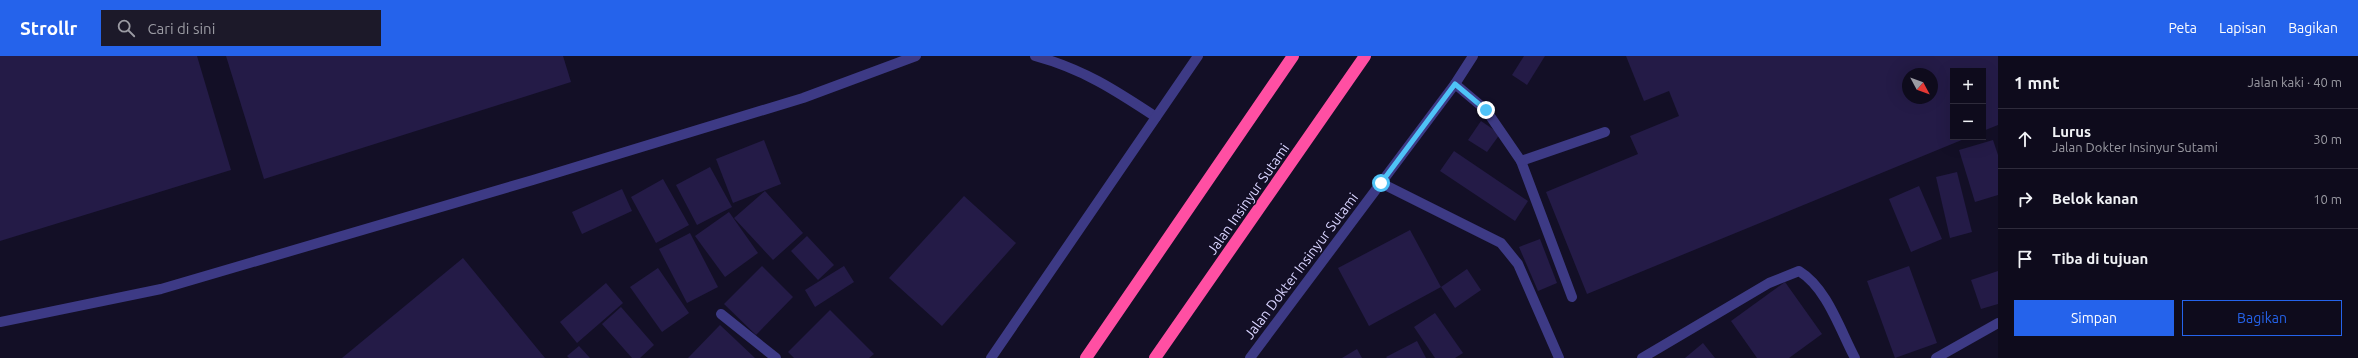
<!DOCTYPE html>
<html lang="id">
<head>
<meta charset="utf-8">
<style>
	:root { --surface:#0e0b1c; --page:#1c1929; --text:#f1f3f6; --muted:#9b9ba3; --line:#2e2b3b; --accent:#2563eb }
	body { margin:0; font-family:Ubuntu,sans-serif; background:var(--page); color:var(--text) }
	.controls { position:absolute; right:12px; top:12px; display:grid; overflow:hidden; border-radius:0px; box-shadow:0 4px 16px #0002 }
	.controls button { width:36px; height:36px; display:grid; place-items:center; padding:0; border:0; border-bottom:1px solid var(--line); background:var(--surface); color:var(--text); font:20px sans-serif }
	.compass { position:absolute; left:1902px; top:12px; width:36px; height:36px; border-radius:50%; background:var(--surface); box-shadow:0 4px 16px #0002; rotate:131deg }
	.stop { position:absolute; width:12px; height:12px; margin:-9px; border:3px solid #4fc3f7; border-radius:50%; background:#fff }
	.stop.end { background:#4fc3f7; border-color:#fff; box-shadow:0 1px 4px #0008 }
	.list { margin:0; padding:0; list-style:none }
	h2 { display:flex; justify-content:space-between; align-items:center; height:52px; margin:0; padding:0 16px; font-size:17px }
	h2 small { font-size:13px; font-weight:400; color:var(--muted) }
	.list li { display:grid; grid-template-columns:26px 1fr auto; gap:12px; align-items:center; box-sizing:border-box; height:60px; padding:0 16px; border-top:1px solid var(--line) }
	.list b { display:block; font-size:15px; white-space:nowrap }
	.list p { margin:0; font-size:13px; white-space:nowrap; color:var(--muted) }
	.list em { font-size:13px; font-style:normal; color:var(--muted) }
	.actions { display:flex; gap:8px; padding:12px 16px }
	.actions a { flex:1; padding:9px 0; border:1px solid var(--accent); border-radius:0px; text-align:center; font-size:14px; color:var(--accent) }
	.actions .main { background:var(--accent); color:#fff }
	.icon { flex:none; width:22px; height:22px; fill:none; stroke:currentColor; stroke-width:2; stroke-linecap:round; stroke-linejoin:round }
	.map { position:relative; flex:none; width:1998px; height:302px; overflow:hidden }
	header { display:flex; align-items:center; gap:24px; box-sizing:border-box; height:56px; padding:0 20px; background:var(--accent); color:#fff }
	header strong { font-size:19px }
	nav { display:flex; gap:22px; margin-inline-start:auto; font-size:14px }
	.search { width:280px; height:36px; background:var(--page); display:flex; align-items:center; gap:10px; box-sizing:border-box; padding:0 14px; border-radius:0px; color:var(--muted); font-size:15px }
	main { display:flex }
	aside { flex:1; background:var(--surface) }
	.map>svg:first-child { display:block }
	.building { fill:#241b47; fill-rule:evenodd }
	.lines { fill:none; stroke-linecap:round; stroke-linejoin:round }
	.minor { stroke:#3d3a85; stroke-width:10 }
	.highway { stroke:#ff4fa3; stroke-width:12 }
	.route { stroke:#4fc3f7; stroke-width:5 }
	.labels { text-anchor:middle; stroke-width:3; stroke-linejoin:round; paint-order:stroke }
	.street-label { font-size:14px; fill:#d9d4ff; stroke:#130f26 }
</style>
</head>
<body>
<header>
<strong>Strollr</strong>
<div class="search"><svg class="icon" aria-label="search" viewBox="0 0 24 24"><circle cx="10" cy="10" r="6"/><path d="M15 15l6 6"/></svg>Cari di sini</div>
<nav><a>Peta</a><a>Lapisan</a><a>Bagikan</a></nav>
</header>
<main>
<div class="map">
<svg width="1998" height="302" viewBox="0 0 1998 302">
	<rect width="100%" height="100%" fill="#130f26"/>
	<g class="building">
		<polygon points="0,0 197,0 231,114 0,185"/>
		<polygon points="226,0 563,0 571,26 264,123"/>
		<polygon points="1524,0 1545,0 1527,29 1512,19"/>
		<path d="M1626,0H1998V69L1983,75V15H1953V81H1969L1587,238L1546,136L1638,98L1630,80L1679,60L1669,35L1644,45ZM1908,18H1932V42H1908Z"/>
		<polygon points="1481,65 1500,78 1487,96 1468,84"/>
		<polygon points="764,84 781,128 733,147 716,103"/>
		<polygon points="1993,84 1998,99 1998,139 1975,146 1959,94"/>
		<polygon points="1454,95 1528,145 1515,165 1440,115"/>
		<polygon points="710,111 732,151 697,169 676,129"/>
		<polygon points="1957,116 1972,176 1950,182 1936,121"/>
		<polygon points="663,123 689,169 656,187 631,141"/>
		<polygon points="1919,130 1942,183 1911,196 1889,143"/>
		<polygon points="622,133 632,155 582,178 572,156"/>
		<polygon points="765,135 803,177 773,204 734,162"/>
		<polygon points="964,140 1016,187 942,270 889,222"/>
		<polygon points="729,156 758,197 725,221 695,180"/>
		<polygon points="1410,174 1441,231 1369,270 1338,212"/>
		<polygon points="690,177 718,231 687,247 659,193"/>
		<polygon points="807,180 834,209 818,224 791,195"/>
		<polygon points="1540,183 1557,227 1538,235 1519,191"/>
		<polygon points="463,202 545,302 342,302"/>
		<polygon points="762,210 793,241 756,279 724,248"/>
		<polygon points="844,210 854,226 815,251 805,234"/>
		<polygon points="1909,210 1937,287 1895,302 1867,225"/>
		<polygon points="658,212 689,257 662,276 630,231"/>
		<polygon points="1467,213 1481,234 1455,252 1441,231"/>
		<polygon points="1998,215 1998,248 1981,253 1971,224"/>
		<polygon points="1785,226 1822,278 1789,302 1757,302 1731,265"/>
		<polygon points="606,227 623,247 577,287 560,266"/>
		<polygon points="621,251 654,289 640,302 632,302 602,268"/>
		<polygon points="830,254 874,298 869,302 794,302 788,296"/>
		<polygon points="1435,257 1463,297 1455,302 1435,302 1414,271"/>
		<polygon points="720,269 755,302 688,302"/>
		<polygon points="1417,285 1426,302 1387,302 1386,301"/>
		<polygon points="1703,287 1715,302 1685,302"/>
		<polygon points="579,290 590,302 569,302 567,300"/>
		<polygon points="1357,293 1362,302 1342,302"/>
	</g>
	<g class="lines">
		<g class="minor">
			<path d="M1035,0C1083,13 1115,34 1156,61"/>
			<polyline points="1455,28 1486,54 1521,105 1572,241"/>
			<polyline points="1521,105 1605,76"/>
			<polyline points="1381,127 1501,187 1518,208 1559,302"/>
			<polyline points="721,258 776,302"/>
			<polyline points="0,266 161,233 533,124 803,42 916,0"/>
			<polyline points="991,302 1198,0"/>
			<polyline points="1250,302 1455,28 1473,0"/>
			<path d="M1642,302L1769,227L1799,215C1827,232 1840,274 1855,302"/>
			<polyline points="1936,302 1998,267"/>
		</g>
		<g class="highway">
			<polyline points="1086,302 1293,0"/>
			<polyline points="1155,302 1365,0"/>
		</g>
	</g>
	<g class="lines">
		<polyline class="route" points="1381,127 1455,28 1486,54"/>
	</g>
	<g class="labels">
		<g class="street-label">
			<text transform="translate(1248 143) rotate(-55)" y="5">Jalan Insinyur Sutami</text>
			<text transform="translate(1301 210) rotate(-53)" y="5">Jalan Dokter Insinyur Sutami</text>
		</g>
	</g>
</svg>
<div class="controls">
<button>+</button>
<button>−</button>
</div>
<svg class="compass" viewBox="-18 -18 36 36"><path d="M0-13l5 13h-10z" fill="#e53935"/><path d="M0 13l5-13h-10z" fill="#9b9ba3"/></svg>
<div class="stop" style="left:1381px;top:127px"></div>
<div class="stop end" style="left:1486px;top:54px"></div>
</div>
<aside>
<h2>1 mnt<small>Jalan kaki · 40 m</small></h2>
<ul class="list">
<li><svg class="icon" aria-label="ahead" viewBox="0 0 24 24"><path d="M12 20V5M6 11l6-6 6 6"/></svg><div><b>Lurus</b><p>Jalan Dokter Insinyur Sutami</p></div><em>30 m</em></li>
<li><svg class="icon" aria-label="right" viewBox="0 0 24 24"><path d="M7 20v-9h11M14 6l5 5-5 5"/></svg><div><b>Belok kanan</b></div><em>10 m</em></li>
<li><svg class="icon" aria-label="arrive" viewBox="0 0 24 24"><path d="M6 21V4h12l-3 4 3 4H6"/></svg><div><b>Tiba di tujuan</b></div></li>
</ul>
<div class="actions"><a class="main">Simpan</a><a>Bagikan</a></div>
</aside>
</main>
</body>
</html>
